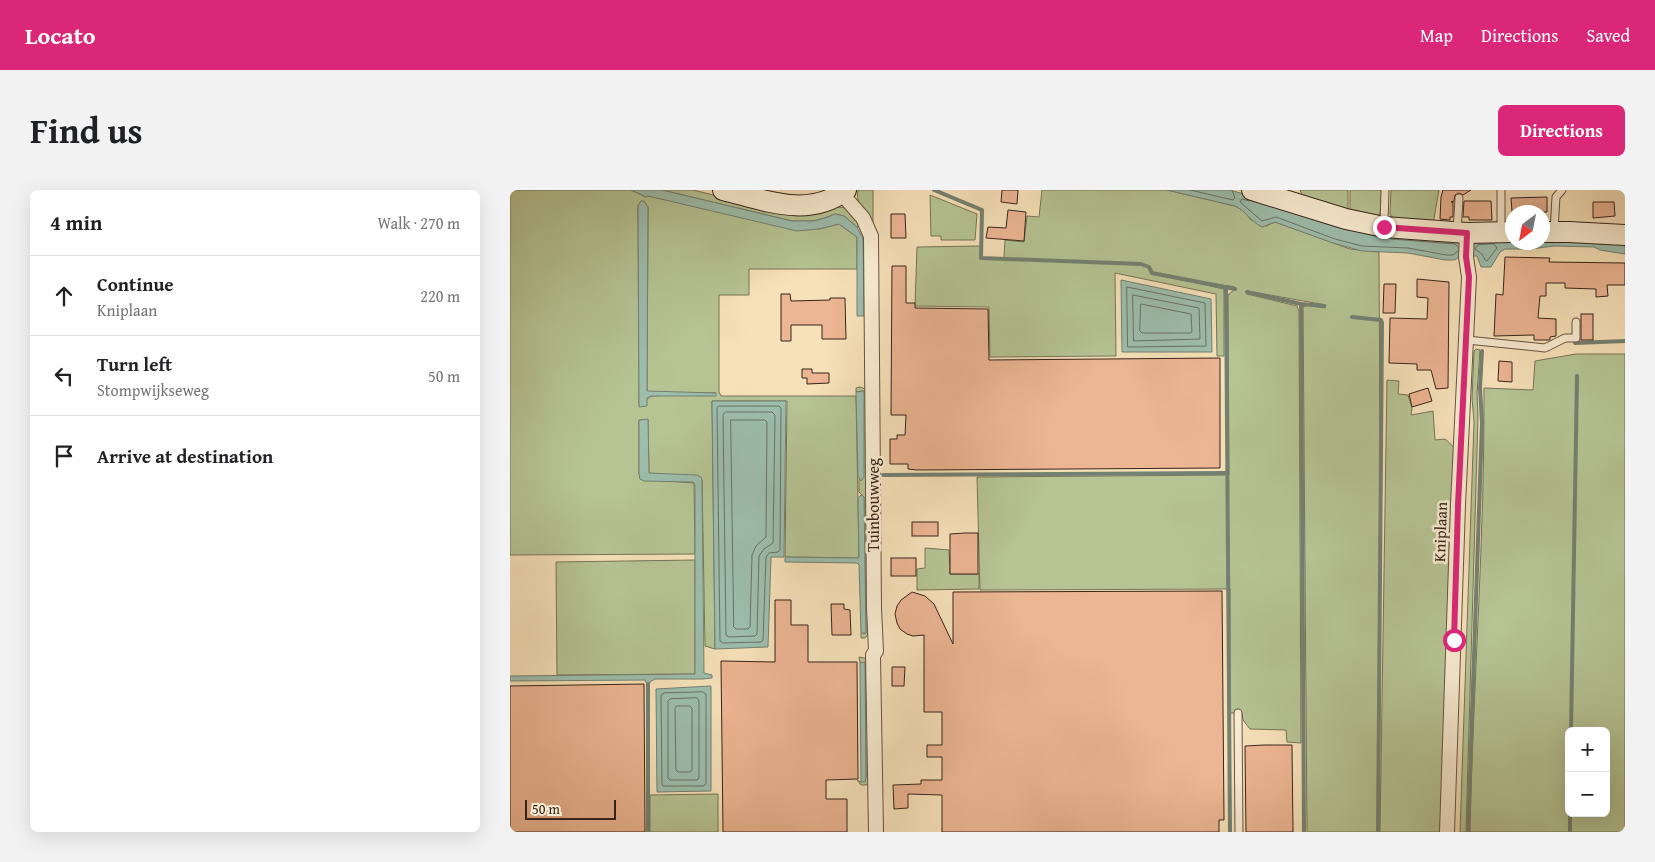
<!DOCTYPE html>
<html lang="en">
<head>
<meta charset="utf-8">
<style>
	:root { --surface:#fff; --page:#f2f2f2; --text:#202124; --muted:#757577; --line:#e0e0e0; --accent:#db2777 }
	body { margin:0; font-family:"Gentium Book Plus",serif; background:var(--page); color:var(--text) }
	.controls { position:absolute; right:15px; bottom:15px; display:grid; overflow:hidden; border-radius:8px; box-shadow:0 5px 20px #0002 }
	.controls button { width:45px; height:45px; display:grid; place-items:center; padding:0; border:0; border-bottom:1px solid var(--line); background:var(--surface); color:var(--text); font:25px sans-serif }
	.compass { position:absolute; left:995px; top:15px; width:45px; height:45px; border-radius:50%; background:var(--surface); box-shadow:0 5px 20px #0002; rotate:212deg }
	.scale { position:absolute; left:15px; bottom:12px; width:91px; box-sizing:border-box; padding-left:5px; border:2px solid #37251a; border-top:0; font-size:14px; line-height:18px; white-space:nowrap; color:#37251a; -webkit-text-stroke:4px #f9ecd2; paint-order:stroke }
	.stop { position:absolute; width:15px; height:15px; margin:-11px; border:4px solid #db2777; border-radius:50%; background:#fff }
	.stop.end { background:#db2777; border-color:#fff; box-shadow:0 1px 5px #0008 }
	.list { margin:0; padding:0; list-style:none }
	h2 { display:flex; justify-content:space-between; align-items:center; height:65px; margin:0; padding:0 20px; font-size:21px }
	h2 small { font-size:16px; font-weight:400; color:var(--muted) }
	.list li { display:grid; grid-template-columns:32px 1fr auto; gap:15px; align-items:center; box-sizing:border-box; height:80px; padding:0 20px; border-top:1px solid var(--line) }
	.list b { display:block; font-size:19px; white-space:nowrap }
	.list p { margin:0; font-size:16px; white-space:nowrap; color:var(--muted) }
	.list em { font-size:16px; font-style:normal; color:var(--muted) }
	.icon { flex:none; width:28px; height:28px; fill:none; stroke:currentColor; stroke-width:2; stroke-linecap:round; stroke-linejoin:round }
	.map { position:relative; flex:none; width:1115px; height:642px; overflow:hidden; border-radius:8px }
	header { display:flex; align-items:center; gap:30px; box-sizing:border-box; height:70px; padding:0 25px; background:var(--accent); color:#fff }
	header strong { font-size:24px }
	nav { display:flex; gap:28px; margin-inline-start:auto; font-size:18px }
	.intro { display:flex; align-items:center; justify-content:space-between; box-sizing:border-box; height:120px; padding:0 30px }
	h1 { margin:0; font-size:35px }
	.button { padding:12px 22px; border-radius:8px; background:var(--accent); color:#fff; font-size:18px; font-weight:700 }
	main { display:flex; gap:30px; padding:0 30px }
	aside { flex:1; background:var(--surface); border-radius:8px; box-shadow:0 5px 20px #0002 }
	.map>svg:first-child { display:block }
	.green { fill:#b6c494; stroke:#767457; fill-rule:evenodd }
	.water { fill:#9dbead; stroke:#748172 }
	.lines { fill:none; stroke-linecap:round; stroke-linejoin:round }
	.shore { stroke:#6a7264; stroke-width:1 }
	.stream { stroke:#748172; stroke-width:4 }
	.building { fill:#ecb593; stroke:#37251a }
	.lane-casing { stroke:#675442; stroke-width:9 }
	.street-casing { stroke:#675442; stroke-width:16 }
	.secondary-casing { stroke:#37251a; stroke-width:22 }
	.lane { stroke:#f9ecd2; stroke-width:7 }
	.street { stroke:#f9ecd2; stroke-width:14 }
	.secondary { stroke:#f9ecd2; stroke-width:20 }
	.route { stroke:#db2777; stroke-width:6 }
	.labels { text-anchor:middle; stroke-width:5; stroke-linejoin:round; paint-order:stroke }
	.street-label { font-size:16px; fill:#37251a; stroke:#f9ecd2 }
</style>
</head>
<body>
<header>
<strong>Locato</strong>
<nav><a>Map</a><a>Directions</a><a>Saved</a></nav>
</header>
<div class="intro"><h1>Find us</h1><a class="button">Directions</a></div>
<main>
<aside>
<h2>4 min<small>Walk · 270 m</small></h2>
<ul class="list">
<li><svg class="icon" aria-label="ahead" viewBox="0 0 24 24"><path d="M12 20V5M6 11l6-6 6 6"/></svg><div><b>Continue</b><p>Kniplaan</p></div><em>220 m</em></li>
<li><svg class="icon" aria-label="left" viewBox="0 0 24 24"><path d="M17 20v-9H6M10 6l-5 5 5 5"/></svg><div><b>Turn left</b><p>Stompwijkseweg</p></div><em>50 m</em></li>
<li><svg class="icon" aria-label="arrive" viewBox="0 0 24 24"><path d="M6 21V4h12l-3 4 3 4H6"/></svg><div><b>Arrive at destination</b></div></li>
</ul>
</aside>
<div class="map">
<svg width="1115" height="642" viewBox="0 0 1115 642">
	<rect width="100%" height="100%" fill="#f6e1b9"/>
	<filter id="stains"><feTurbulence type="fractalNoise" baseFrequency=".004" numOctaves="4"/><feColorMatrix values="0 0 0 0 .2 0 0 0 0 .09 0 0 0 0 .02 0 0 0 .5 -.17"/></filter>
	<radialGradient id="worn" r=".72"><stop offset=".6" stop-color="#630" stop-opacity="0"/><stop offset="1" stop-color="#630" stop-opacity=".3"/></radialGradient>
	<g class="green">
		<path d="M0,0H121L136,7L138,6L309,39L329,34L347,47V79H239V105H209V202L211,206H346L349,368L275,367L277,211H202L205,459L195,456L192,290L139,283L138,230H129V283L130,289L184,293L185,364L0,365ZM131,11L134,12L138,17L137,202L206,203L141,206L129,216L128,16Z"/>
		<path d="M152,0H183L281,24L329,17C341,18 346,26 353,35L347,37L334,26L325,24L315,28L303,31H282Z"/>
		<path d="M348,0H363V40C357,28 345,14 348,0Z"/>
		<polygon points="532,0 657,0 725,16 733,20 741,30 756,36 765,32 840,59 869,62 870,259 867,642 797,642 793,117 797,115 815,118 816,115 737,101 737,104 787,116 789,122 791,553 777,552 776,540 740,539 733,530 732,523 720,523 720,399 470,400 467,287 719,285 718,105 725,99 725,97 654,86 714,99 714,166 707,166 706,104 605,83 606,166 480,167 479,117 405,116 407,57 470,56 472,68 494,68 495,50 514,52 517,26 529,27"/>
		<polygon points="790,0 838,0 838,21 793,7"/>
		<polygon points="840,0 872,0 870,23 867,28 840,22"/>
		<polygon points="881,0 929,0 923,34 883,29 880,24"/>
		<polygon points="420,5 467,24 465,50 431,50 431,46 421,46"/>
		<polygon points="966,159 970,160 967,204 968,226 956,642 950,642 964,232 962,208 964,161"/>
		<path d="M1066,164H1115V642H960C963,494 975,346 974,198L1023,200L1025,171ZM1059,541H1096V623H1059Z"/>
		<polygon points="877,190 889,191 888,204 898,205 902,218 901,225 923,221 925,250 935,249 946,259 935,642 870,642"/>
		<polygon points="350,197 358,200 360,442 355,448 351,448 351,443 356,443 354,307 349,302 349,292 353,201 346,202 346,198"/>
		<polygon points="415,358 439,360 440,384 469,384 469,399 407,400 407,379 415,378"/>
		<polygon points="185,370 185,484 47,485 46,372"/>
		<polygon points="349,467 360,469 359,593 356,595 351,595 347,590 351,592 356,587 355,473 350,473"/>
		<polygon points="208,604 208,642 140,642 140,605"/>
	</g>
	<g class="water">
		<polygon points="121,0 152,0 282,31 303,31 315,28 325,24 334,26 347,37 353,49 354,126 347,126 347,47 329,34 309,39 287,41 138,6 136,7"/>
		<path d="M657,0H720L851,38L966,50L1002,49V52H1032L1033,48L1115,51V64L1090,60L1084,57L1044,56L1021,59H995L990,62L981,77H971L967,66H950L945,70H935L898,63L852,61L823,53L765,32L752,37C741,32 736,21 725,16Z"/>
		<polygon points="131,11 134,11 138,17 137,201 206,203 206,206 141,206 137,208 137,216 129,217 128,16"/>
		<polygon points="611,90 701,109 702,162 612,162"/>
		<polygon points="354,201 354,287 351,291 348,286 346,202"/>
		<polygon points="202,211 276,211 274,367 261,367 258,457 205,459"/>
		<polygon points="138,229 139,283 187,285 191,287 192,290 194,483 202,485 202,488 193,489 145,489 140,492 138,497 135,490 0,491 0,486 185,484 185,295 183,292 134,291 130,289 129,283 129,230"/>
		<polygon points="351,305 354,307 356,443 351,443 349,375 347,373 275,372 275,367 349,368 348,308"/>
		<polygon points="355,472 356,587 355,592 351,592 350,473"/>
		<polygon points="201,496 201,601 147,602 146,499"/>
	</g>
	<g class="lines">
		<g class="shore">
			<polyline points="680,0 723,10 725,8 722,0"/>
			<polyline points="739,11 732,9 730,12 752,31 766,27 825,49 852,56 898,58 936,65 943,65 948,61"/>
			<polyline points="881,49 945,54 948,57"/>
			<polygon points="984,54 987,58 977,71 975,70 972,64 965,59 968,55"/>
			<polygon points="617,97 695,113 696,156 618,157"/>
			<polygon points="623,105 689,118 690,149 624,151"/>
			<polygon points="631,114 681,124 682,142 680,143 632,143 630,141"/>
			<polygon points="209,216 269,216 271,218 270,360 268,362 259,363 256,367 253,450 251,452 213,453 210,451 207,218"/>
			<polygon points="216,222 262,222 265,225 263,353 254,359 249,366 247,444 245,446 219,447 216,445 213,225"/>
			<polygon points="221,230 255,230 257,232 256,347 246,356 242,365 240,437 238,439 226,439 224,437"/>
			<polygon points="193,502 196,504 196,594 193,596 153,596 152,594 151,505 154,503"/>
			<polygon points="187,508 189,511 189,588 187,590 160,590 158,588 158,511 160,509"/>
			<polygon points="167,516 180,516 182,518 182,580 180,582 168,582 166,580 165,519"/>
		</g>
		<g class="stream">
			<polyline points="424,0 472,20 471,68 631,74 639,77 642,83 725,99"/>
			<polyline points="716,97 720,642"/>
			<polyline points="737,102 791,114 814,116"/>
			<polyline points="791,114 794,642"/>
			<polyline points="842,127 871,130 872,133 868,642"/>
			<polyline points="1065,153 1115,151"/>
			<polyline points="373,285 717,283"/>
			<polyline points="138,494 138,642"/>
			<polyline points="1061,541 1067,186"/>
			<polyline points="958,642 972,233 970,198 972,161"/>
			<polyline points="1060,642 1060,623"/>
		</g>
	</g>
	<g class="building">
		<polygon points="492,0 508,0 507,14 491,12"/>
		<polygon points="933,0 961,0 953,5 949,3 945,5 944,11 941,12 943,12 943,27 940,27 940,30 930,29 931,7"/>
		<polygon points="1037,7 1037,22 1002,22 1001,8"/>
		<polygon points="954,11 981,11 982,30 959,30 959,27 953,27"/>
		<polygon points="1083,12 1104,12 1105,26 1083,28"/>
		<polygon points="498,20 516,22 514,51 476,48 478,37 496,38"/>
		<polygon points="381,24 395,24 396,48 381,48"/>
		<polygon points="995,67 1040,68 1039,72 1115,73 1115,95 1097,95 1098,106 1086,107 1086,99 1055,98 1055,93 1036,93 1036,106 1030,106 1028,128 1046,129 1046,146 1040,147 1040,150 1024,150 1024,145 984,146 986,104 993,105"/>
		<polygon points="382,76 396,76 396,113 405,113 405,118 478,119 479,170 710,168 710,278 407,280 398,279 398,274 380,274 380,249 387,249 387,245 395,245 396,225 381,225"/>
		<polygon points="907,89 939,92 938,198 926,199 921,180 907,180 907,174 879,173 880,128 917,129 918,108 907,107"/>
		<polygon points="874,94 886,94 885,123 873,123"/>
		<polygon points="271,104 280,104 281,111 320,110 320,108 335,108 336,149 312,149 312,135 281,135 281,151 271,151"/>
		<rect x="1071" y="124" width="12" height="26"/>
		<polygon points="989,171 1002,172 1002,192 988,191"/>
		<polygon points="292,179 302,179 302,183 319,183 319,193 297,194 297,188 292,188"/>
		<polygon points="918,198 922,211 902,217 899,204"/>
		<rect x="402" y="332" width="26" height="14"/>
		<polygon points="455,343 468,343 468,384 440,384 440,344"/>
		<rect x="381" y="368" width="25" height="18"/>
		<polygon points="712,401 714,630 709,630 709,642 432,642 432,605 398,604 398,618 384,619 383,595 411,594 411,590 432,590 432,567 417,567 417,555 432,555 432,522 414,522 414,445 403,446 397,444 390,439 387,433 385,424 387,416 391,410 402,402 415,406 424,414 443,454 443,402"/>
		<polygon points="265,410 281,410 281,435 298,435 298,472 347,472 348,589 316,590 316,609 337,609 337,642 213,642 211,471 265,472"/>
		<polygon points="321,414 334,414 334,419 340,420 341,445 322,445"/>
		<polygon points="382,477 395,477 394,496 382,496"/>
		<polygon points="134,494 135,642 0,642 0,496"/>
		<polygon points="754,555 782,555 783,642 736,642 735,556"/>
	</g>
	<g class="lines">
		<g class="lane-casing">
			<g id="lane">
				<polyline points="874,34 875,0"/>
				<polyline points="991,39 991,0"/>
				<polyline points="1044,41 1046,7 1052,0"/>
				<polyline points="947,42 949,8"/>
				<polyline points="957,150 1035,158 1055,148 1066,148 1066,132"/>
				<polyline points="728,523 729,642"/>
			</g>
		</g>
		<g class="street-casing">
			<g id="street">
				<polyline points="332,4 353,28 361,46 364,418 366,461 363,465 366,642"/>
				<polyline points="937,642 948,315 959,87 956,67 957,43"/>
			</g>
		</g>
		<g class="secondary-casing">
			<g id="secondary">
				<path d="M213,0C255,10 298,29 336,0"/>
				<polyline points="742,0 836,29 874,37 957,43 1002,42"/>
				<polyline points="1032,42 1059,42 1115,45"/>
			</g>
		</g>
		<use href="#lane" class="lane"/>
		<use href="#street" class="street"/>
		<use href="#secondary" class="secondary"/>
	</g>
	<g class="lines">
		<polyline class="route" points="874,37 957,43 956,67 959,87 948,315 944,450"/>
	</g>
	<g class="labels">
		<g class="street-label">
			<text transform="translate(363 315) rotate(-90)" y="6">Tuinbouwweg</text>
			<text transform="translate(930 342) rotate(-88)" y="6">Kniplaan</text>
		</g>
	</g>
	<rect width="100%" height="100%" filter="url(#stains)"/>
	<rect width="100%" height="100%" fill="url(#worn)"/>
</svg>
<div class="controls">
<button>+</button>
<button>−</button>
</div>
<svg class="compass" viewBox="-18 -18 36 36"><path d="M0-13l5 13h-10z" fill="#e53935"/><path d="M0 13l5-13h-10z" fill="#757577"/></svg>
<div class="scale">50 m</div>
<div class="stop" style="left:944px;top:450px"></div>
<div class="stop end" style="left:874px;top:37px"></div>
</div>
</main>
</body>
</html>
